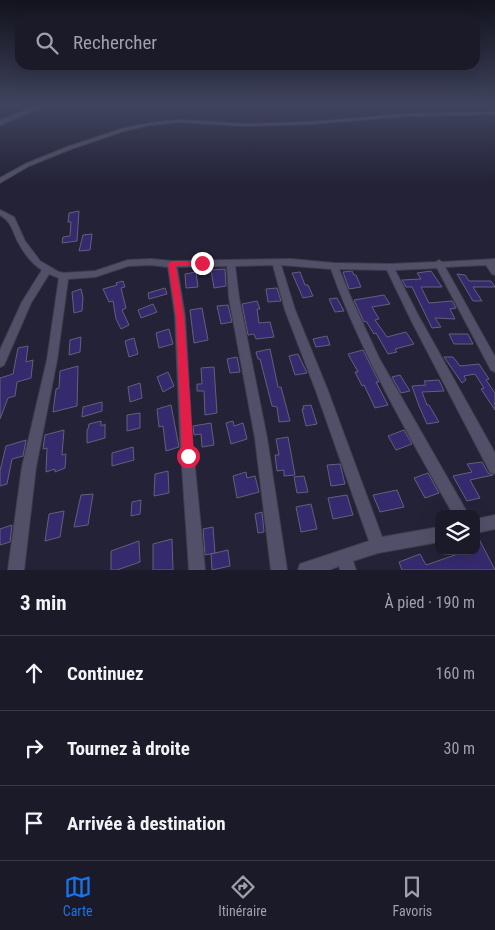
<!DOCTYPE html>
<html lang="fr">
<head>
<meta charset="utf-8">
<style>
	:root { --surface:#1a1a29; --page:#232331; --text:#f1f3f6; --muted:#9fa1a8; --line:#383846; --accent:#1a73e8 }
	body { margin:0; font-family:"Roboto Condensed",sans-serif; background:var(--page); color:var(--text) }
	.controls { position:absolute; right:15px; bottom:15px; display:grid; overflow:hidden; border-radius:10px; box-shadow:0 5px 20px #0002 }
	.controls button { width:45px; height:45px; display:grid; place-items:center; padding:0; border:0; border-bottom:1px solid var(--line); background:var(--surface); color:var(--text); font:25px sans-serif }
	.stop { position:absolute; width:15px; height:15px; margin:-11px; border:4px solid #e11d48; border-radius:50%; background:#fff }
	.stop.end { background:#e11d48; border-color:#fff; box-shadow:0 1px 5px #0008 }
	.list { margin:0; padding:0; list-style:none }
	h2 { display:flex; justify-content:space-between; align-items:center; height:65px; margin:0; padding:0 20px; font-size:21px }
	h2 small { font-size:16px; font-weight:400; color:var(--muted) }
	.list li { display:grid; grid-template-columns:32px 1fr auto; gap:15px; align-items:center; box-sizing:border-box; height:75px; padding:0 20px; border-top:1px solid var(--line) }
	.list b { display:block; font-size:19px; white-space:nowrap }
	.list em { font-size:16px; font-style:normal; color:var(--muted) }
	.icon { flex:none; width:28px; height:28px; fill:none; stroke:currentColor; stroke-width:2; stroke-linecap:round; stroke-linejoin:round }
	.map { position:relative; flex:none; width:495px; height:570px; overflow:hidden }
	.search { position:absolute; background:var(--surface); box-shadow:0 5px 20px #0002; left:15px; right:15px; top:15px; height:55px; display:flex; align-items:center; gap:12px; box-sizing:border-box; padding:0 18px; border-radius:15px; color:var(--muted); font-size:19px }
	.sheet { height:290px; background:var(--surface) }
	nav { display:flex; justify-content:space-around; align-items:center; box-sizing:border-box; height:70px; border-top:1px solid var(--line); background:var(--surface); font-size:14px; color:var(--muted) }
	nav a { display:grid; justify-items:center; gap:2px }
	nav .on { color:var(--accent) }
	.map>svg:first-child { display:block }
	.building { fill:#362a6e; stroke:#626079 }
	.lines { fill:none; stroke-linecap:round; stroke-linejoin:round }
	.street-casing { stroke:#3f3e4e; stroke-width:2 }
	.secondary-casing { stroke:#3f3e4e; stroke-width:3 }
	.street { fill:#525068; fill-rule:evenodd }
	.secondary { fill:#525068; fill-rule:evenodd }
	.route { fill:#e11d48 }
</style>
</head>
<body>
<div class="map">
<svg width="495" height="570" viewBox="0 0 495 570">
	<rect width="100%" height="100%" fill="#232237"/>
	<g class="building">
		<polygon points="79,211 77,241 62,243 63,237 70,236 71,222 68,222 69,213"/>
		<polygon points="92,234 90,250 79,251 83,235"/>
		<polygon points="225,269 226,286 214,288 211,270"/>
		<polygon points="352,271 354,275 356,275 361,287 349,289 343,272"/>
		<polygon points="431,271 442,287 421,287 429,303 452,301 456,308 450,309 455,319 435,318 441,327 432,328 412,287 406,287 402,280 421,279 417,273"/>
		<polygon points="196,272 198,287 186,288 185,274"/>
		<polygon points="300,272 305,285 308,285 313,296 303,298 292,273"/>
		<polygon points="457,274 465,275 469,281 491,281 495,287 473,287 482,301 473,301"/>
		<polygon points="123,281 125,287 121,288 126,308 122,310 129,325 121,329 116,319 113,301 109,302 103,289 117,285 116,283"/>
		<polygon points="165,288 167,294 149,299 148,293"/>
		<polygon points="277,288 281,301 268,302 266,289"/>
		<polygon points="81,289 83,298 82,311 74,313 72,292"/>
		<polygon points="384,295 390,304 372,307 379,319 375,320 387,337 406,332 414,344 395,349 397,352 388,354 376,333 374,334 366,321 364,322 354,300"/>
		<polygon points="337,298 338,300 344,311 335,312 329,299"/>
		<polygon points="257,301 260,309 257,309 259,323 270,322 274,337 256,339 254,334 248,335 242,304"/>
		<polygon points="153,304 157,312 141,318 138,310"/>
		<polygon points="228,305 232,322 221,324 217,306"/>
		<polygon points="202,308 208,340 194,343 190,310"/>
		<polygon points="169,329 173,344 159,348 156,333"/>
		<polygon points="449,334 468,334 473,344 454,344"/>
		<polygon points="327,336 330,345 316,347 313,339"/>
		<polygon points="81,337 80,352 69,355 70,340"/>
		<polygon points="134,338 138,354 129,357 125,341"/>
		<polygon points="28,346 26,362 33,360 31,378 17,382 15,396 8,398 0,419 0,378 13,374 18,348"/>
		<polygon points="270,349 278,387 281,387 290,421 279,422 277,407 272,406 260,359 258,359 256,352"/>
		<polygon points="363,350 379,382 376,382 388,405 375,408 364,385 362,386 355,372 358,372 348,354"/>
		<polygon points="298,354 307,373 295,375 289,356"/>
		<polygon points="237,357 240,372 230,373 227,359"/>
		<polygon points="444,357 453,357 460,366 479,364 489,379 486,380 495,393 495,410 481,389 484,388 475,374 464,376 466,380 462,383"/>
		<polygon points="78,366 77,406 53,412 56,389 59,388 60,371"/>
		<polygon points="214,367 217,413 205,415 204,391 197,391 197,384 202,384 201,368"/>
		<polygon points="168,372 174,386 163,392 157,377"/>
		<polygon points="400,375 410,391 401,393 392,377"/>
		<polygon points="439,380 444,391 422,392 427,405 429,405 439,422 427,424 419,406 412,386 426,385 424,381"/>
		<polygon points="140,383 142,398 130,402 128,387"/>
		<polygon points="102,402 102,411 82,417 83,407"/>
		<polygon points="171,405 179,447 166,451 163,426 159,427 157,409"/>
		<polygon points="311,405 317,424 306,426 302,409 304,409 303,406"/>
		<polygon points="140,413 140,428 127,431 127,415"/>
		<polygon points="101,421 101,426 105,424 105,438 87,443 87,430 88,429 89,424"/>
		<polygon points="233,421 234,426 243,423 247,439 231,444 226,423"/>
		<polygon points="211,423 214,445 202,447 201,434 194,435 193,426"/>
		<polygon points="64,430 62,455 66,454 65,468 55,472 55,469 46,472 47,448 43,449 45,435"/>
		<polygon points="404,430 412,444 396,450 388,436"/>
		<polygon points="288,437 295,475 284,476 284,470 277,471 275,455 279,455 276,439"/>
		<polygon points="26,440 23,456 12,459 7,484 0,486 0,471 6,446"/>
		<polygon points="133,447 134,460 112,466 112,453"/>
		<polygon points="482,462 488,473 493,475 470,480 480,498 467,501 453,476 472,472 467,464"/>
		<polygon points="340,464 345,484 331,486 327,465"/>
		<polygon points="168,471 169,493 154,496 155,474"/>
		<polygon points="246,472 247,478 255,476 259,492 237,498 233,476"/>
		<polygon points="428,473 439,493 425,498 414,478"/>
		<polygon points="304,476 308,492 297,493 294,477"/>
		<polygon points="397,490 404,507 380,512 373,495"/>
		<polygon points="93,494 88,525 74,527 81,495"/>
		<polygon points="347,495 353,515 333,519 328,498"/>
		<polygon points="141,500 140,514 131,516 132,502"/>
		<polygon points="311,504 317,529 301,532 296,507"/>
		<polygon points="64,511 60,537 45,541 49,514"/>
		<polygon points="262,512 264,532 258,533 255,514"/>
		<polygon points="12,525 10,542 0,545 0,529"/>
		<polygon points="213,527 215,553 205,555 203,529"/>
		<polygon points="477,535 495,570 402,570 399,562 420,554 426,565 458,554 457,551 476,551"/>
		<polygon points="172,539 173,570 153,570 153,544"/>
		<polygon points="139,541 140,562 117,570 111,570 111,551"/>
		<polygon points="228,550 230,566 212,570 211,554"/>
	</g>
	<g class="lines">
		<g class="street-casing">
			<g id="street">
				<polygon points="495,112 495,114 408,116 310,124 246,126 179,122 150,125 124,131 71,149 29,166 0,183 0,178 25,164 67,147 121,129 150,123 179,120 246,124 310,122 408,114"/>
				<path d="M0,210L14,217L25,241L40,261L59,272L64,273L95,271L128,260L151,259L172,261L291,259L334,263L390,264L436,262L439,260L442,262L495,259V275L492,274L486,265L445,267L495,357V372L491,370L437,268L395,270L418,315L495,453V474L490,472L411,320L387,270L339,269L351,298L379,358L468,514H453C408,434 362,355 331,269L281,265L295,310L328,391L382,537L439,527V542L378,553L353,561L356,570H340L339,566L329,570H298L300,564L369,541L316,391L285,310L273,265L235,266L239,298L267,438L287,570H271L255,438L229,298L227,266L177,267L185,316L192,437L205,570H189L180,437L175,316L168,267L151,265L128,266L95,277L68,279L57,360L36,467L24,570H8L22,467L47,360L59,278L49,274L31,303L4,365L0,367V350L22,302L42,270C32,264 24,253 18,242C12,230 12,222 0,215Z"/>
				<polygon points="495,515 495,529 476,533 476,519"/>
			</g>
		</g>
		<g class="secondary-casing">
			<polygon id="secondary" points="40,104 48,104 0,125 0,121"/>
		</g>
		<use href="#street" class="street"/>
		<use href="#secondary" class="secondary"/>
	</g>
	<linearGradient id="sky" x2="0" y2="1"><stop stop-color="#13131e"/><stop offset="0.57" stop-color="#3f445e"/><stop offset="1" stop-color="#3f445e" stop-opacity="0"/></linearGradient>
	<rect width="495" height="184" fill="url(#sky)"/>
	<polygon class="route" points="172,261 202,261 206,263 202,266 176,266 184,316 194,456 192,460 188,462 183,460 182,456 176,316 168,264"/>
</svg>
<div class="controls">
<button><svg class="icon" aria-label="layers" viewBox="0 0 24 24"><path d="M12 4l9 5-9 5-9-5zM3 14l9 5 9-5"/></svg></button>
</div>
<div class="stop" style="left:188px;top:456px"></div>
<div class="stop end" style="left:202px;top:263px"></div>
<div class="search"><svg class="icon" aria-label="search" viewBox="0 0 24 24"><circle cx="10" cy="10" r="6"/><path d="M15 15l6 6"/></svg>Rechercher</div>
</div>
<section class="sheet">
<h2>3 min<small>À pied · 190 m</small></h2>
<ul class="list">
<li><svg class="icon" aria-label="ahead" viewBox="0 0 24 24"><path d="M12 20V5M6 11l6-6 6 6"/></svg><div><b>Continuez</b></div><em>160 m</em></li>
<li><svg class="icon" aria-label="right" viewBox="0 0 24 24"><path d="M7 20v-9h11M14 6l5 5-5 5"/></svg><div><b>Tournez à droite</b></div><em>30 m</em></li>
<li><svg class="icon" aria-label="arrive" viewBox="0 0 24 24"><path d="M6 21V4h12l-3 4 3 4H6"/></svg><div><b>Arrivée à destination</b></div></li>
</ul>
</section>
<nav>
<a class="on"><svg class="icon" aria-label="map" viewBox="0 0 24 24"><path d="M3 6l6-2 6 2 6-2v14l-6 2-6-2-6 2zM9 4v14M15 6v14"/></svg>Carte</a>
<a><svg class="icon" aria-label="directions" viewBox="0 0 24 24"><path d="M12 3l9 9-9 9-9-9zM9 14v-3h6M13 9l2 2-2 2"/></svg>Itinéraire</a>
<a><svg class="icon" aria-label="saved" viewBox="0 0 24 24"><path d="M7 4h10v16l-5-4-5 4z"/></svg>Favoris</a>
</nav>
</body>
</html>
